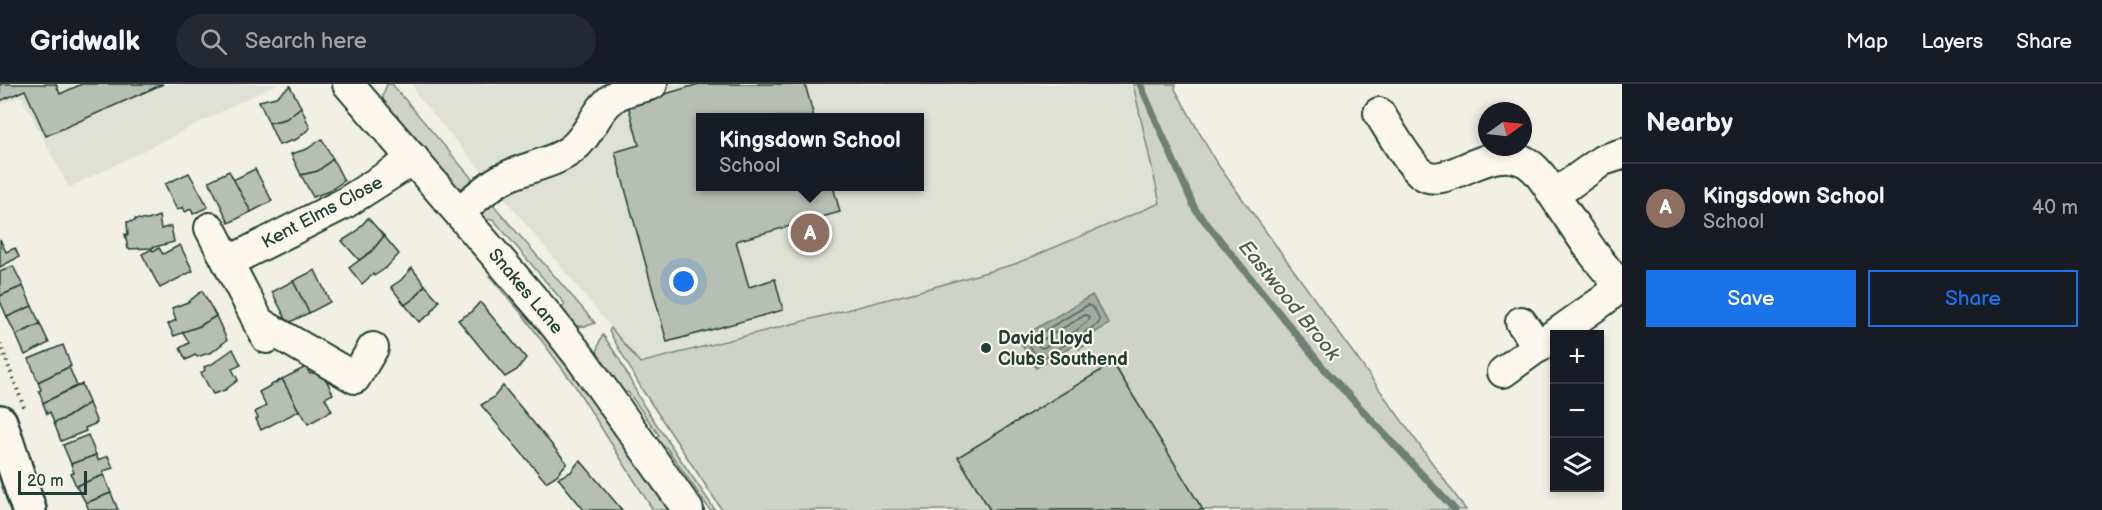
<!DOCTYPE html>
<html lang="en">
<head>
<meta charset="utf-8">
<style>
	:root { --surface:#171b24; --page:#242831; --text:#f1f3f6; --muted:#9ea1a6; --line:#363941; --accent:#1a73e8 }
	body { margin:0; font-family:"Balsamiq Sans",sans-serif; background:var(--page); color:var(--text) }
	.controls { position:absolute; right:18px; bottom:18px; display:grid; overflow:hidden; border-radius:0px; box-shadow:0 3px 9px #0003 }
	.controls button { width:54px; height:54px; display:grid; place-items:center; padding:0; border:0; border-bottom:2px solid var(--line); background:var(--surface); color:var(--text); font:30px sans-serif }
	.compass { position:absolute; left:1478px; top:18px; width:54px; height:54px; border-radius:50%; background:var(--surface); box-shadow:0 3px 9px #0003; rotate:75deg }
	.scale { position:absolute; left:18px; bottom:15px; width:69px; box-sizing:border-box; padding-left:6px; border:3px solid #1f3d34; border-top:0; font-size:16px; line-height:21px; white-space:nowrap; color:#1f3d34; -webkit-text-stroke:4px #fbf7ec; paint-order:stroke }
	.you { position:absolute; left:684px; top:198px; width:21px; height:21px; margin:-15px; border:4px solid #fff; border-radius:50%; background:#1a73e8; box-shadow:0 0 0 9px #1a73e833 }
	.badge { display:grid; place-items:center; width:39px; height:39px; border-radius:50%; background:var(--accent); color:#fff; font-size:20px; font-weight:700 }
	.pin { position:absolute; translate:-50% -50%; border:3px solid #fff; box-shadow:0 2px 6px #0006 }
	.popup { position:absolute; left:696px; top:29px; width:228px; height:78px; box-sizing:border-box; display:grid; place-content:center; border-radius:0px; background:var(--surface); filter:drop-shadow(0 2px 4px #0005); font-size:20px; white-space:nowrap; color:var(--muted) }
	.popup b { font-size:22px; color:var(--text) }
	.popup::after { content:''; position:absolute; left:50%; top:100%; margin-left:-12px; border:12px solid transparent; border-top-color:var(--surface) }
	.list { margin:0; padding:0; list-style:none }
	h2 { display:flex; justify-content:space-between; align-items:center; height:78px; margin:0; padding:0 24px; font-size:26px }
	h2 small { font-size:20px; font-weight:400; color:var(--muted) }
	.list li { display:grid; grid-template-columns:39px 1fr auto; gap:18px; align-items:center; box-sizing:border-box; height:90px; padding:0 24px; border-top:2px solid var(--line) }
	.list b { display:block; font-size:22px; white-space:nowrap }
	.list p { margin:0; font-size:20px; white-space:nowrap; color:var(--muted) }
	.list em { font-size:20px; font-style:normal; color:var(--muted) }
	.actions { display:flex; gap:12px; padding:18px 24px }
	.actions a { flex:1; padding:14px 0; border:2px solid var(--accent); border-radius:0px; text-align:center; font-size:21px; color:var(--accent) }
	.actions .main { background:var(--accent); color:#fff }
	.icon { flex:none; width:33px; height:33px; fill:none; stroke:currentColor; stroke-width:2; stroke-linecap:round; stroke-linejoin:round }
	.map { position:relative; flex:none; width:1622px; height:426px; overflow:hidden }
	header { display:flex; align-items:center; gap:36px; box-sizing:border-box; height:84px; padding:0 30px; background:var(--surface); border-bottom:2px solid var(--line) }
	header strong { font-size:28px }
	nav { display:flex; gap:33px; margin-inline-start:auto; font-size:21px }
	.search { width:420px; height:54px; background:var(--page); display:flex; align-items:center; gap:15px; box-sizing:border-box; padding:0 21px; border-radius:33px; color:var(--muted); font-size:22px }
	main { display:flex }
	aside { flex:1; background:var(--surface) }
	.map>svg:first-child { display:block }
	.built { fill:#e0e1d6; fill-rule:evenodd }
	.green { fill:#cfd2c8; stroke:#77887e; stroke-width:1.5 }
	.water { fill:#a2aba1; stroke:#6e7f75; stroke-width:1.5 }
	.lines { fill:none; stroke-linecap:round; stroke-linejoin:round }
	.shore { stroke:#536960; stroke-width:1.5 }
	.stream { stroke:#6e7f75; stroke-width:7 }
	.building { fill:#b7beb3; stroke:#1f3d34; stroke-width:1.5 }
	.minor-casing { stroke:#1f3d34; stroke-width:34 }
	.highway-casing { stroke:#1f3d34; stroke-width:38 }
	.path { stroke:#1f3d34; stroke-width:4; stroke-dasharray:1.5 4.5; stroke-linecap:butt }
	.minor { stroke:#fbf7ec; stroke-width:30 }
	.highway { stroke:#fbf7ec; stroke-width:33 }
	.poi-dot { fill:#1f3d34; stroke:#fbf7ec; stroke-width:2 }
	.labels { text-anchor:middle; stroke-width:4.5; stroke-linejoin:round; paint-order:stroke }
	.street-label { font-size:18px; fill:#1f3d34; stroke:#fbf7ec }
	.poi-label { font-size:18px; font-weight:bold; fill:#1f3d34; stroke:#fbf7ec; text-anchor:start }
	.water-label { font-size:20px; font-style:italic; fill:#465e55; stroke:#fbf7ec }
</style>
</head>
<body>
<header>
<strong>Gridwalk</strong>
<div class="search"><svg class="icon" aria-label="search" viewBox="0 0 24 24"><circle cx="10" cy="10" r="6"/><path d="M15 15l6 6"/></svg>Search here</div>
<nav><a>Map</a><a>Layers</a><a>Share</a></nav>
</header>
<main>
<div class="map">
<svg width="1622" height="426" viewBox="0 0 1622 426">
	<rect width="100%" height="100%" fill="#f2f0e5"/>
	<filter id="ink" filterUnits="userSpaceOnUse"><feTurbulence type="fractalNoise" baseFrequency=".0167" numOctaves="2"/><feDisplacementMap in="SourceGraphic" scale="12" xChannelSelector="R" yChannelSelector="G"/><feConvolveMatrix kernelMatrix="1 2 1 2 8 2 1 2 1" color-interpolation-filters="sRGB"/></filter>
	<g filter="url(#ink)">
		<g class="built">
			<polygon points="0,0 277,0 69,104 21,12 0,21"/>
			<path d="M413,0H1133L1160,119L1015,180L916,208L640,279L493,100L417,12ZM700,33H920V102H700Z"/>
		</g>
		<g class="green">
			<polygon points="387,0 392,0 474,97 476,104 452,104 383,20 383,11"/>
			<polygon points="1133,0 1176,0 1175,5 1216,78 1466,426 722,426 643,307 609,247 611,244 640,279 916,208 1015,180 1160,119"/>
			<path d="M490,117L595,239C576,247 571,240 558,228L565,220L493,135L480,137L478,122Z"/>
			<polygon points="494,189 557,265 671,426 653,426 575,302 523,231 489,192"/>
			<path d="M603,251L618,273L644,322L715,426H710L666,363L660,367L652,356L659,351L628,308L619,310C607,291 588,273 603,251Z"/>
		</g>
		<polygon class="water" points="1092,211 1109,240 1088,253 1091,258 1079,265 1076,260 1036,284 1018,255"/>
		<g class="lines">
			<g class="shore">
				<path d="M1088,221C1094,222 1100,233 1099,239L1085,248L1081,255L1073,256L1041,275L1037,274L1028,259L1029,256Z"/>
				<polygon points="1085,231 1089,232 1089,236 1076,247 1043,264 1039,263 1039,258"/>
			</g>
			<polyline class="stream" points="1140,0 1195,125 1326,287 1455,426"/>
		</g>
		<g class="building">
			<polygon points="0,0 56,0 60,10 82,0 163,0 46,52 25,6 0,17"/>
			<polygon points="699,0 805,0 814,33 700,33 700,102 833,102 840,128 736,157 749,203 775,195 783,226 667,258 615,68 639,61 628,21"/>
			<polygon points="290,2 301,23 286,35 269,39 259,17 276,13"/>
			<polygon points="301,23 310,44 297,55 279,61 269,39 286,35"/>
			<polygon points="322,55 333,75 318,87 301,91 291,70 307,65"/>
			<polygon points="333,75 344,97 329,107 313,113 301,91 318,87"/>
			<polygon points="255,85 272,117 251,128 233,96"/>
			<polygon points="229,87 251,128 229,139 209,97"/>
			<polygon points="189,89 208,123 193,130 191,125 185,128 183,123 177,126 165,100"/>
			<polygon points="159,132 161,145 171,142 174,158 151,164 128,165 125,150 128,151 127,138 135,137 135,135 148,136"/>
			<polygon points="368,134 384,152 372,167 359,176 342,157 356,148"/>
			<polygon points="384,152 399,170 386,184 374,192 373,190 362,200 349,184 372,167"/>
			<polygon points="0,155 6,168 15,164 19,173 0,183"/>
			<polygon points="180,161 193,187 160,204 142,170 152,165 153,167 159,164 163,170"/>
			<polygon points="13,182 23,202 0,212 0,188"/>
			<polygon points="412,184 425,201 416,213 405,221 391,203 401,196"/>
			<polygon points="315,186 330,218 309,229 293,197"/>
			<polygon points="293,197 309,229 288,239 272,208"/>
			<polygon points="425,201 439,217 430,230 419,238 405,221 416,213"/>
			<polygon points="23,202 32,222 7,233 0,217 0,212"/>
			<polygon points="202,207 216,232 200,242 174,252 168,240 176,236 172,224 188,218"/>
			<polygon points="480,218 526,274 517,286 505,293 458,236 470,229"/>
			<polygon points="32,222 40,240 16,251 7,233"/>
			<polygon points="216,232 227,256 212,268 197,273 195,271 186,276 180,264 189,259 183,248 200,242"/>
			<polygon points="40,240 49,259 25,271 16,251"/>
			<polygon points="63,261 71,282 38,298 29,275"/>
			<polygon points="233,265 241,281 232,285 238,296 225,306 213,310 201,289 205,286 204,283 212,280"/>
			<polygon points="1113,279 1203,426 990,426 958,373"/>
			<polygon points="69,283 77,302 43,319 39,307 41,306 38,298"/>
			<polygon points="306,283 310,290 321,285 333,310 325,314 332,327 308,340 300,326 299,327 282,295"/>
			<polygon points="282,295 299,327 261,346 256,335 258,334 255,328 266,322 259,308"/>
			<polygon points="82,300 89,319 66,334 54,339 50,328 47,330 43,319"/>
			<polygon points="503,302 567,379 557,391 546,398 481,321 493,314"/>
			<polygon points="89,319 97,339 85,344 86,347 61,357 54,339 66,334"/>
			<polygon points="88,351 96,371 71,380 63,361"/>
			<polygon points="96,371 98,376 108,372 113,384 103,387 104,391 76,402 71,390 74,389 71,380"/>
			<polygon points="580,376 622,426 584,426 558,394 571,388"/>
			<polygon points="104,391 111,409 86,419 76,402"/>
			<polygon points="111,409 118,426 89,426 86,419"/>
		</g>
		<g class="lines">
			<g class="minor-casing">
				<g id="minor">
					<polyline points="348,0 547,231 580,273 688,426"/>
					<path d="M1379,29C1390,46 1407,77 1421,89C1445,109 1487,58 1524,77C1540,85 1549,105 1559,119C1579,148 1597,178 1622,203"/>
					<polyline points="1554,111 1603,76 1622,70"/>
					<path d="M459,128C473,117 487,102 504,94C525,83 553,80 572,65C590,51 595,27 613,14C623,6 639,4 652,0"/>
					<polyline points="210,144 267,254"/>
					<polyline points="228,178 345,119 414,75"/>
					<polyline points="258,238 355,294 373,264"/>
					<polyline points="1521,238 1539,263"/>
					<polyline points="1556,250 1604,216 1621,202"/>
					<polyline points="1503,288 1554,251"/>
				</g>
			</g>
			<g class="highway-casing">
				<polyline id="highway" points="0,338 29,426"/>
			</g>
			<polyline class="path" points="0,260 24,323"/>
			<use href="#minor" class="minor"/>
			<use href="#highway" class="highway"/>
		</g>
	</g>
	<circle class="poi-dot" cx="986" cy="264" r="6"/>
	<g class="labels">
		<g class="street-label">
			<text transform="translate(322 128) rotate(-28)" y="6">Kent Elms Close</text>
			<text transform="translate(526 207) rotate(50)" y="6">Snakes Lane</text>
		</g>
		<g class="poi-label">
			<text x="998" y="260">David Lloyd<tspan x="998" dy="21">Clubs Southend</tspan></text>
		</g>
		<g class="water-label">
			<text transform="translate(1290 216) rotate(51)" y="7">Eastwood Brook</text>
		</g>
	</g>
</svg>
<div class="controls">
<button>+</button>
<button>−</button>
<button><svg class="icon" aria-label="layers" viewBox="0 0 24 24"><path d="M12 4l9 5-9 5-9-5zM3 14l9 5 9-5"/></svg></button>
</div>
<svg class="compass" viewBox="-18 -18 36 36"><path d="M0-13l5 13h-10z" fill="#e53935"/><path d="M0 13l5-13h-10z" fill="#9ea1a6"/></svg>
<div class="scale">20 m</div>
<div class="you"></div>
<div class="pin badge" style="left:810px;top:149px;background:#8d6e63">A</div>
<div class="popup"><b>Kingsdown School</b>School</div>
</div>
<aside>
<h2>Nearby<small></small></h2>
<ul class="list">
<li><span class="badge" style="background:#8d6e63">A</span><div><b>Kingsdown School</b><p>School</p></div><em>40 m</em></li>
</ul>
<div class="actions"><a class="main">Save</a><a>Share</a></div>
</aside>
</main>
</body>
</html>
